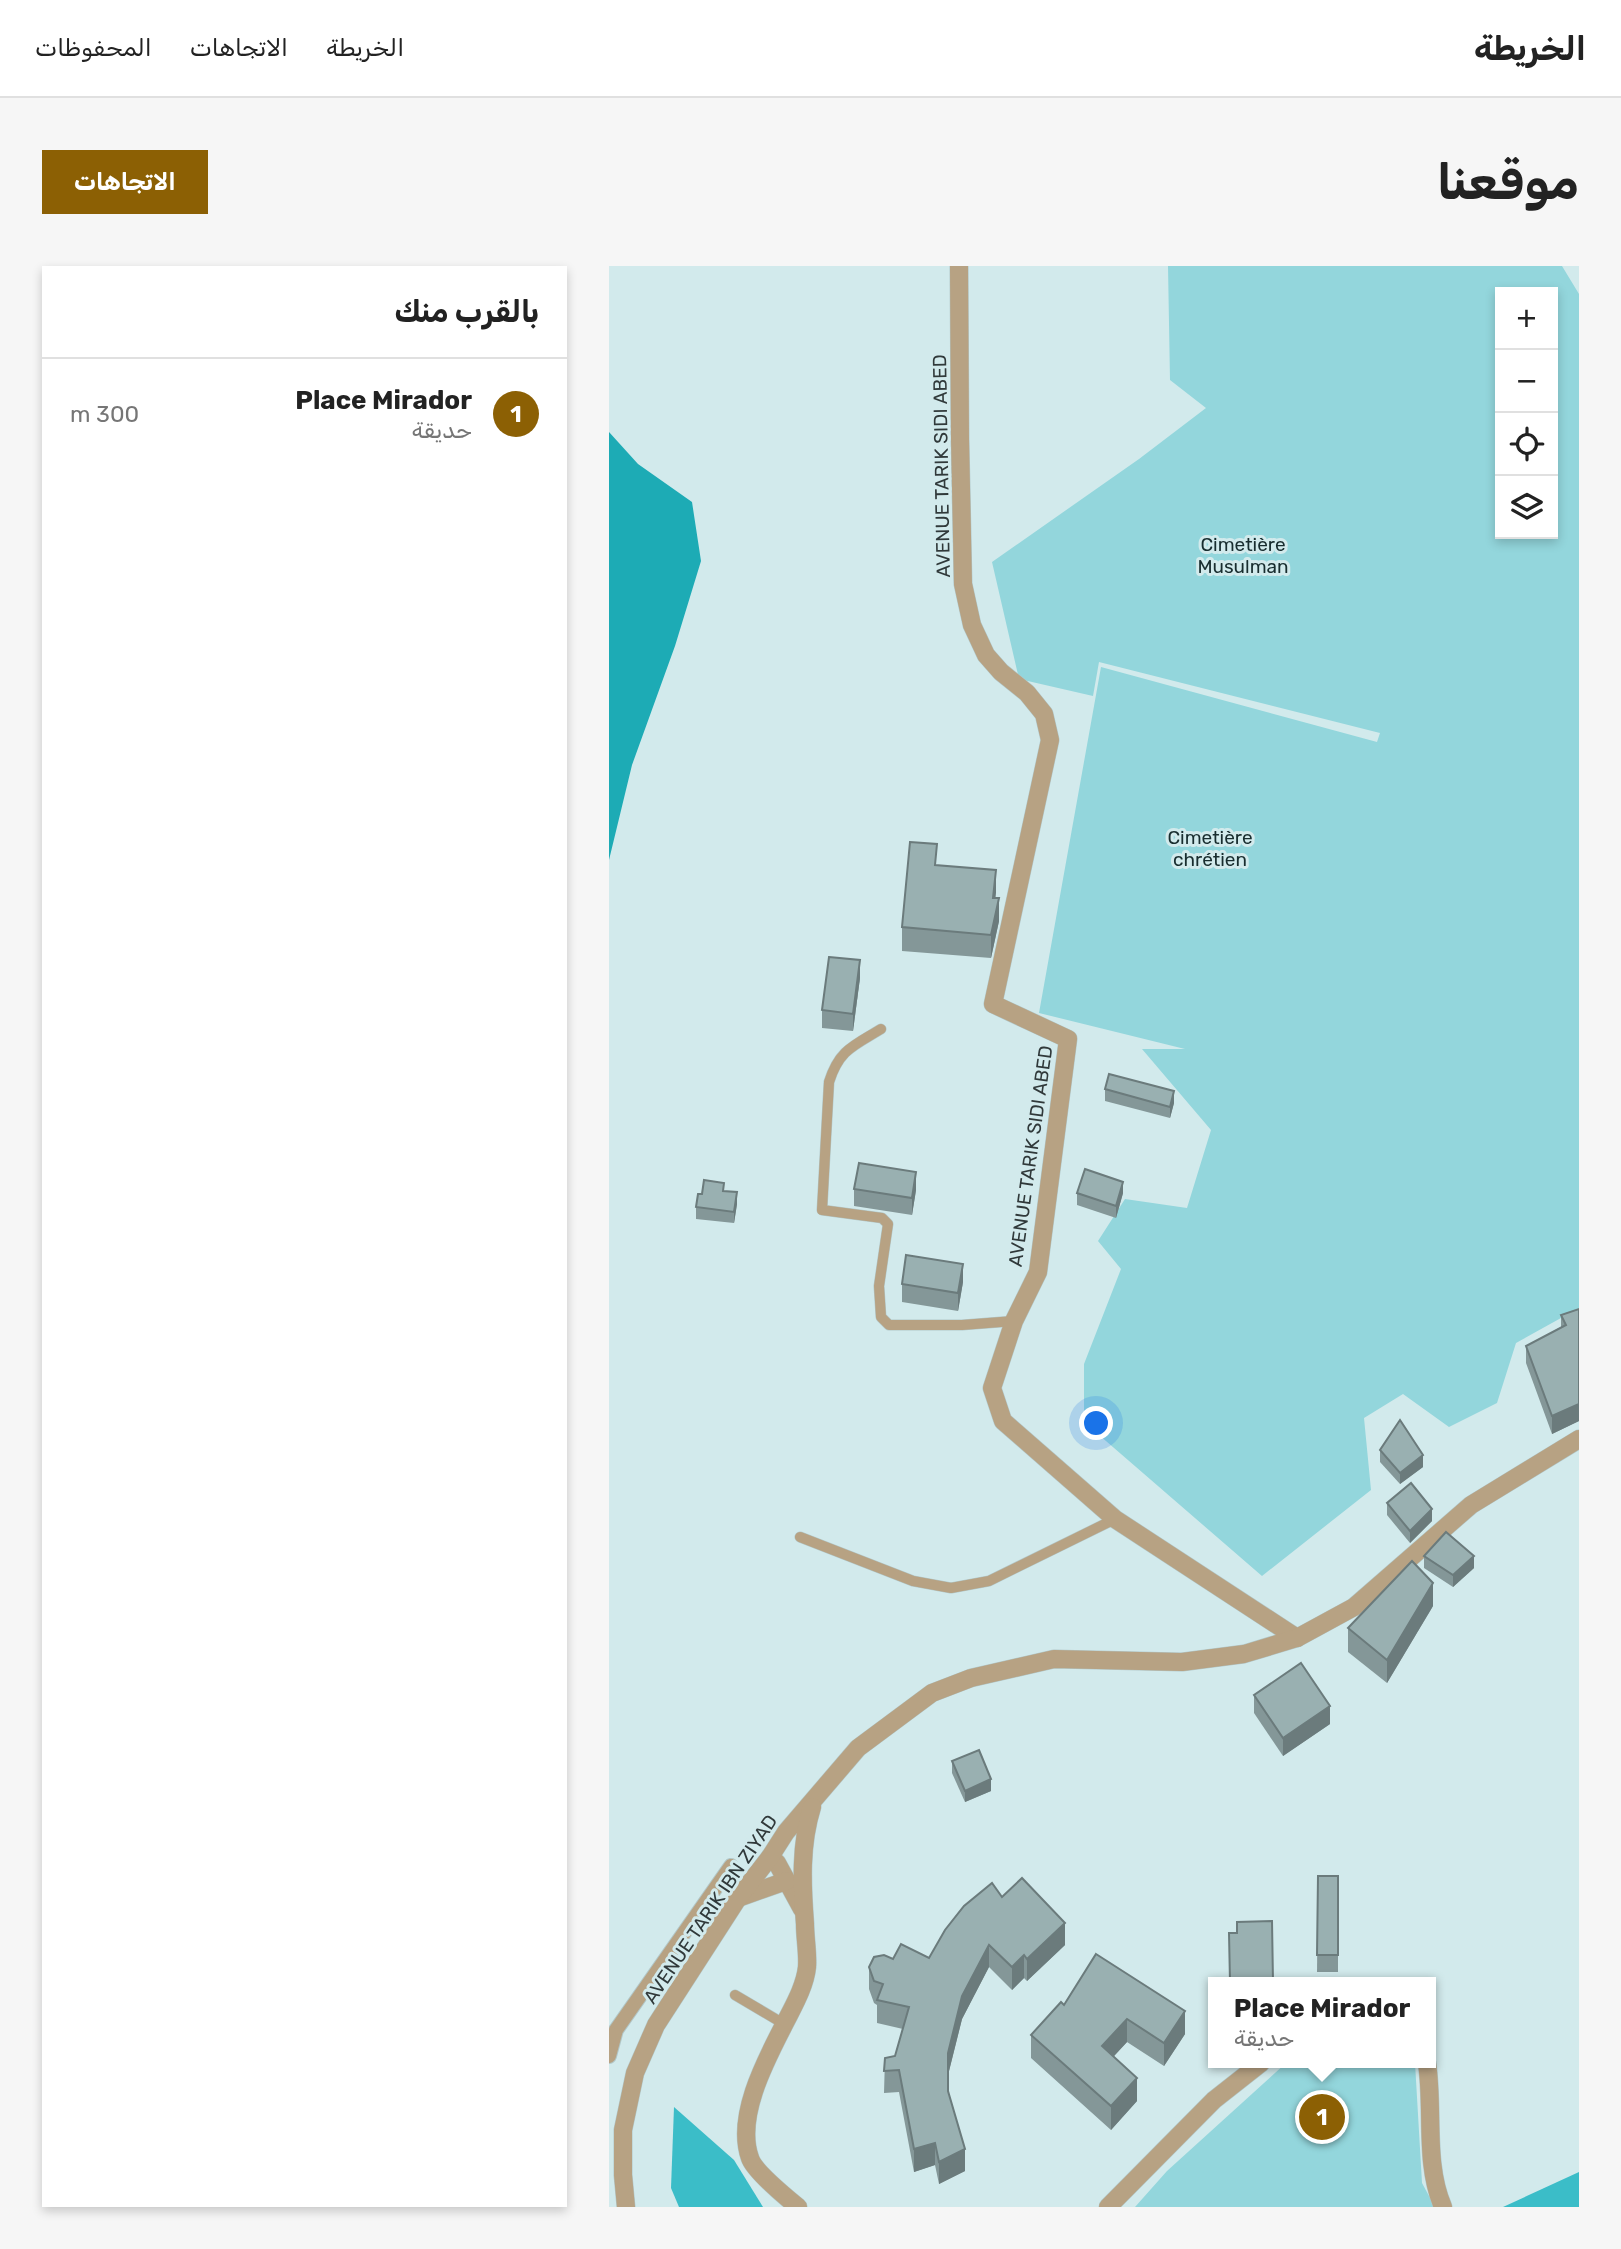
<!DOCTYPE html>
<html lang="ar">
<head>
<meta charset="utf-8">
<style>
	:root { --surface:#fff; --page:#f6f6f6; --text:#222; --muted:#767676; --line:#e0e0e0; --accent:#8c6004 }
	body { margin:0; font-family:Rubik,Cairo,sans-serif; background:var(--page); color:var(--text); direction:rtl }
	.controls { position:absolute; right:21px; top:21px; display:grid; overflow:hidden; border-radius:0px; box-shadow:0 4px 10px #0003 }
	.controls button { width:63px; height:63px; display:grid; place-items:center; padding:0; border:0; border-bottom:2px solid var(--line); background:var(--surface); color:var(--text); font:35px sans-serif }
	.you { position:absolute; left:488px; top:1158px; width:24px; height:24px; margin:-18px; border:5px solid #fff; border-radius:50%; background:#1a73e8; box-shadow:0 0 0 10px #1a73e833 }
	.badge { display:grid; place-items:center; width:46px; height:46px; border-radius:50%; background:var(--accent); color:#fff; font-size:23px; font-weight:700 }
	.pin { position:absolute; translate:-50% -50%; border:4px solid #fff; box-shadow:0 2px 7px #0006 }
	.popup { position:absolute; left:599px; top:1711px; width:228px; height:91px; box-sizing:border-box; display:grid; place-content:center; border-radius:0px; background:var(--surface); filter:drop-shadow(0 2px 5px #0005); font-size:23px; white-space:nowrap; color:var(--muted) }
	.popup b { font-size:26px; color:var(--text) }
	.popup::after { content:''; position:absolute; left:50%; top:100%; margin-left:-14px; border:14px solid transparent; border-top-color:var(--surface) }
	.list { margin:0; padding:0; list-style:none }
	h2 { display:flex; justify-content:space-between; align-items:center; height:91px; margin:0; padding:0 28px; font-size:30px }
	h2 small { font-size:23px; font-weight:400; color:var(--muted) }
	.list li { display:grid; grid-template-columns:46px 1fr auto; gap:21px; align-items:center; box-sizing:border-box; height:112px; padding:0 28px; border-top:2px solid var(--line) }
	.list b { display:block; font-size:26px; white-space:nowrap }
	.list p { margin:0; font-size:23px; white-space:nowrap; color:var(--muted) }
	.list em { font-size:23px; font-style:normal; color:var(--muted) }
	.icon { flex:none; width:38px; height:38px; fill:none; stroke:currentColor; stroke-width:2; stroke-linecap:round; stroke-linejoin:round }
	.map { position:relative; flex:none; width:970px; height:1941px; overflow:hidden; direction:ltr; border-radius:0px }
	header { display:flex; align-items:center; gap:42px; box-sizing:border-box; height:98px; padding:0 35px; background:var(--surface); border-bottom:2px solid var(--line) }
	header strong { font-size:33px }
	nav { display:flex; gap:38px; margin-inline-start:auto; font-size:24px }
	.intro { display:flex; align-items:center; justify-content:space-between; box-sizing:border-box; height:168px; padding:0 42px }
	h1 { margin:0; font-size:49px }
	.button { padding:18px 32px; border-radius:0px; background:var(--accent); color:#fff; font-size:24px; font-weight:700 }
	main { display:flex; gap:42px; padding:0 42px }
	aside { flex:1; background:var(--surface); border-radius:0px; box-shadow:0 4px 10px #0003 }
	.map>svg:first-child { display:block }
	.green { fill:#93d6dc; fill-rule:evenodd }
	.forest { fill:#3bbdc8 }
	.water { fill:#1dabb5 }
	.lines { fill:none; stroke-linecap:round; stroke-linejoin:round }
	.service-casing { stroke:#b2c7c8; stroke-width:11 }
	.pedestrian-casing { stroke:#b2c7c8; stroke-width:16 }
	.tertiary-casing { stroke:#b2c7c8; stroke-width:19 }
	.service { stroke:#b7a283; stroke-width:10 }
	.pedestrian { stroke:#b7a283; stroke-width:14 }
	.tertiary { stroke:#b7a283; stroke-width:18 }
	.wall { fill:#849798 }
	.shaded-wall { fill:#6b7b7c }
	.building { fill:#99b0b1; stroke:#6b7b7c; stroke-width:2 }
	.labels { text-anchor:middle; stroke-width:6; stroke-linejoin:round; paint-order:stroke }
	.street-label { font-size:19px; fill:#30393a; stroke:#d2eaec }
	.park-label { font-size:19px; fill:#182d2f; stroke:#d2eaec }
</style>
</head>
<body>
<header>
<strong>الخريطة</strong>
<nav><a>الخريطة</a><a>الاتجاهات</a><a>المحفوظات</a></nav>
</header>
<div class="intro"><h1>موقعنا</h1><a class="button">الاتجاهات</a></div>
<main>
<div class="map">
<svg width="970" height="1941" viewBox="0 0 970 1941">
	<rect width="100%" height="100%" fill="#d2eaec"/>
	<g class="green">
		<path d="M559,0H953L970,28V1042L907,1077L888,1137L840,1161L794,1128L755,1152L762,1224L653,1310L475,1156V1098L512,1003L489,975L516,933L578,942L602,864L533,783H576L430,747L492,401L768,476L771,467L490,396L484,430L410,413L383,296L530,193L597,142L561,114ZM891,26H944V268H891Z"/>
		<polygon points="677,1797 806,1797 813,1917 826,1941 526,1941 558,1905"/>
	</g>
	<g class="forest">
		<polygon points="65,1841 125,1894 154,1941 70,1941 62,1922"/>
		<polygon points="970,1906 970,1941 894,1941"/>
	</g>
	<polygon class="water" points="0,166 29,198 83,236 92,295 66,380 23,499 0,594"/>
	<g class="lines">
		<g class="service-casing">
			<g id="service">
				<path d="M272,763C244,780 230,784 220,816L213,944L273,952L279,958L270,1020L272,1051L280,1059H353L405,1055"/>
				<polyline points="191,1271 304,1315 342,1322 380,1315 506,1253"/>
				<polyline points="126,1729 175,1758"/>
			</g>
		</g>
		<g class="pedestrian-casing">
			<polyline id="pedestrian" points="0,1790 7,1764 122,1600"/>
		</g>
		<g class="tertiary-casing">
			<g id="tertiary">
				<polyline points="350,0 351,173 354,318 363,359 377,389 392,406 418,427 435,448 441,474 384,738 459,773 429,1006 405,1055 383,1122 394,1155 506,1253 688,1372"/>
				<polyline points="161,1591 168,1597 193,1643"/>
				<polyline points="129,1632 177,1615"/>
				<path d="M818,1797C825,1844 815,1897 834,1941"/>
				<polyline points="17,1941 14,1909 14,1864 26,1807 47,1759 129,1632 161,1591 177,1566 249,1482 323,1427 362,1412 445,1393 573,1396 635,1388 688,1372 745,1341 862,1239 970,1173"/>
				<path d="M189,1941C178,1932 145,1905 141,1892C126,1850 158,1792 177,1755C185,1739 196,1720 198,1701C199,1687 196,1672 196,1658C193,1619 191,1579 203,1541"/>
				<polyline points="499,1941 605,1834 652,1797"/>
			</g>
		</g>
		<use href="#service" class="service"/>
		<use href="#pedestrian" class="pedestrian"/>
		<use href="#tertiary" class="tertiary"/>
	</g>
	<g class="wall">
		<polygon points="328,599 386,632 390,655 382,692 293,685 293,661"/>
		<polygon points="251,712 244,765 213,762 213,744"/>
		<polygon points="496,823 565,837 561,852 496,835"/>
		<polygon points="245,923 307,924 303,949 245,940"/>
		<polygon points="115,925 128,938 125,957 87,953 87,941 93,928"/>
		<polygon points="468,927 514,927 507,952 468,939"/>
		<polygon points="354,1016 349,1045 293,1036 293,1018"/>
		<polygon points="970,1043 970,1155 943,1168 917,1097 917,1080 952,1061 952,1049"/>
		<polygon points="771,1184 814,1201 791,1218 771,1196"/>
		<polygon points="778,1237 823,1255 801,1277 778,1249"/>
		<polygon points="815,1290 865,1302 844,1321 815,1302"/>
		<polygon points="824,1340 778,1417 739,1386 739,1362"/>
		<polygon points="645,1429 721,1458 674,1490 645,1447"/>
		<polygon points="343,1495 382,1525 356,1536 343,1507"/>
		<polygon points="709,1610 729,1610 729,1706 708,1706"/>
		<polygon points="393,1631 456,1679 418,1715 415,1712 403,1724 380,1701 353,1753 339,1809 339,1825 356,1905 330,1918 326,1899 305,1906 290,1826 275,1827 276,1792 286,1790 294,1763 268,1757 268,1739 265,1737 260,1723 260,1701 284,1693 320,1692"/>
		<polygon points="487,1688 576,1768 555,1800 518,1776 505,1790 528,1835 502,1864 422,1792 422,1769 455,1739"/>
	</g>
	<g class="shaded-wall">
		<polygon points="387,604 387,627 384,655 384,632"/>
		<polygon points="390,632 390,655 382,692 382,669"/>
		<polygon points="251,694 251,712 244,765 244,748"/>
		<polygon points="565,825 565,837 561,852 561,841"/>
		<polygon points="307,906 307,924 303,949 303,932"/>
		<polygon points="514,916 514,927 507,952 507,940"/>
		<polygon points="128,926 128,938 125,957 125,946"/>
		<polygon points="354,998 354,1016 349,1045 349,1027"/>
		<polygon points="970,1138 970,1155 943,1168 943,1150"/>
		<polygon points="814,1189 814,1201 791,1218 791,1207"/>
		<polygon points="823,1243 823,1255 801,1277 801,1265"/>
		<polygon points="865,1290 865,1302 844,1321 844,1309"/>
		<polygon points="824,1317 824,1340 778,1417 778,1394"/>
		<polygon points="721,1440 721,1458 674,1490 674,1472"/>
		<polygon points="382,1513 382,1525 356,1536 356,1525"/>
		<polygon points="456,1657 456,1679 418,1715 418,1693"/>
		<polygon points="380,1679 380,1701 353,1753 339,1809 339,1787 353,1730"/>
		<polygon points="415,1689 415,1712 403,1724 403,1701"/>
		<polygon points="576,1745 576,1768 555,1800 555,1777"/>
		<polygon points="518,1753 518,1776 493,1803 493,1780"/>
		<polygon points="528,1812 528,1835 502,1864 502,1840"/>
		<polygon points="326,1877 326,1899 305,1906 305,1883"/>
		<polygon points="356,1883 356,1905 330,1918 330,1896"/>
	</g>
	<g class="building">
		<polygon points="301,576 328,578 326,599 387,604 384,632 390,632 382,669 293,661"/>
		<polygon points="220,691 251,694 244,748 213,744"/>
		<polygon points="500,808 565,825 561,841 496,823"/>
		<polygon points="250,897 307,906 303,932 245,923"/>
		<polygon points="476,903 514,916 507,940 468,927"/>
		<polygon points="95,914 115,917 114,925 128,926 125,946 87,941 89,928 93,928"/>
		<polygon points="297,989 354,998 349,1027 293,1018"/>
		<polygon points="970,1043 970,1138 943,1150 917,1080 957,1059 952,1049"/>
		<polygon points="791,1154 814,1189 791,1207 771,1184"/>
		<polygon points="802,1217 823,1243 801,1265 778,1237"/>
		<polygon points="837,1266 865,1290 844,1309 815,1290"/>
		<polygon points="803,1295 824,1317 778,1394 739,1362"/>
		<polygon points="692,1397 721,1440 674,1472 645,1429"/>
		<polygon points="370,1484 382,1513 356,1525 343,1495"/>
		<polygon points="709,1610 729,1610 729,1689 708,1689"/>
		<polygon points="413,1612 456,1657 418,1693 415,1689 403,1701 380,1679 353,1730 339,1787 339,1825 356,1883 330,1896 326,1877 305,1883 290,1804 275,1805 276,1792 286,1790 300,1741 268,1734 274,1718 265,1715 260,1701 265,1691 275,1689 284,1693 292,1678 320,1692 336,1664 355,1640 383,1617 393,1631"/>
		<polygon points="663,1655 664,1716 621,1716 620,1667 628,1667 628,1656"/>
		<polygon points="487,1688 576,1745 555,1777 518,1753 493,1780 528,1812 502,1840 422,1769 452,1736 455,1739"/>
	</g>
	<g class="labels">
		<g class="street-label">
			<text transform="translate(332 200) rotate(-91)" y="7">AVENUE TARIK SIDI ABED</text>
			<text transform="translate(421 890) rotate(-82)" y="7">AVENUE TARIK SIDI ABED</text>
			<text transform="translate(101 1643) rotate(-56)" y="7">AVENUE TARIK IBN ZIYAD</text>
		</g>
		<g class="park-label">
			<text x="634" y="285">Cimetière<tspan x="634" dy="22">Musulman</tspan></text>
			<text x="601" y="578">Cimetière<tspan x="601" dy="22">chrétien</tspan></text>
		</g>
	</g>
</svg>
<div class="controls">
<button>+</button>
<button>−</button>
<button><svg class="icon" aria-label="locate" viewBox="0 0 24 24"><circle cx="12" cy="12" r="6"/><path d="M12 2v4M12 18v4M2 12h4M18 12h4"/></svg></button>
<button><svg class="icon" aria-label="layers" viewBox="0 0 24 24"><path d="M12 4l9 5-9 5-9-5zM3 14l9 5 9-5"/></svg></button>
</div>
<div class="you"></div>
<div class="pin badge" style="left:713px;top:1851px">1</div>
<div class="popup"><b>Place Mirador</b>حديقة</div>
</div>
<aside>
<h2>بالقرب منك<small></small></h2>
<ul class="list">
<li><span class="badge">1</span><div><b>Place Mirador</b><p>حديقة</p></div><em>300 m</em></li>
</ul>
</aside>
</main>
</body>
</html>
